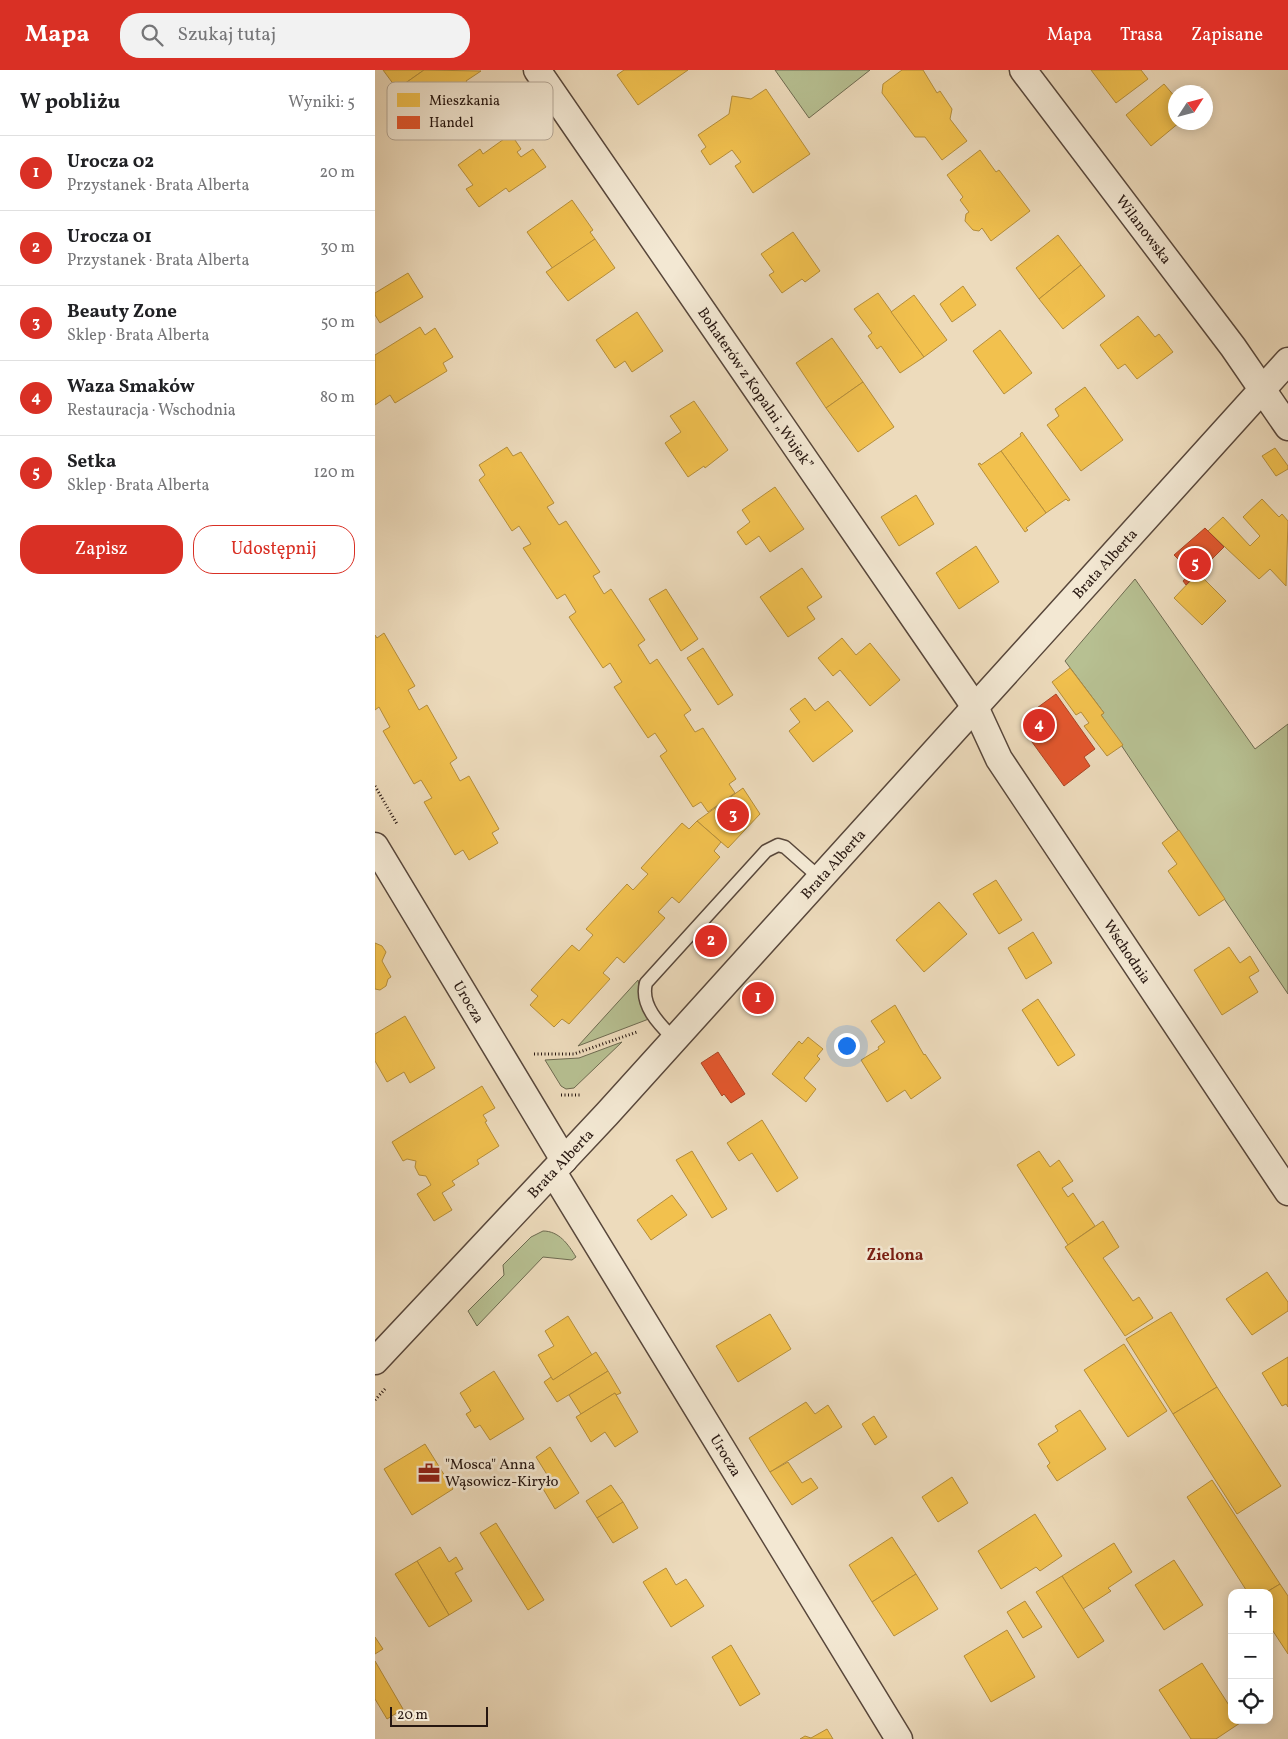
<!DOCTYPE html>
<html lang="pl">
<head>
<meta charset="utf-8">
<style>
	:root { --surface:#fff; --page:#f2f2f2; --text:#202124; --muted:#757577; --line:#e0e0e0; --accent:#d93025 }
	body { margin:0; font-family:Vollkorn,serif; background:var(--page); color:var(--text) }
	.controls { position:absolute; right:15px; bottom:15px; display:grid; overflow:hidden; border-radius:10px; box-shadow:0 2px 12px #0003 }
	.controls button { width:45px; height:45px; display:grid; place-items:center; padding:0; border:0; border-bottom:1px solid var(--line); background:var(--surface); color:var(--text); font:25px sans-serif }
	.compass { position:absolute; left:793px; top:15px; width:45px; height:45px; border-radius:50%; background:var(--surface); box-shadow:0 2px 12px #0003; rotate:54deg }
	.scale { position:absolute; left:15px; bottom:12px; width:98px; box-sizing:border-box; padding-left:5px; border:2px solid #261610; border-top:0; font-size:14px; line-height:18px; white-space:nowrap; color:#261610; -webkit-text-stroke:4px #f3e8d3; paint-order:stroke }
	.you { position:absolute; left:471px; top:975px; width:18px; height:18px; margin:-12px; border:4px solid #fff; border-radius:50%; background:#1a73e8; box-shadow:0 0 0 8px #1a73e833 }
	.badge { display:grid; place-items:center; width:32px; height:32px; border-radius:50%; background:var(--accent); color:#fff; font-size:16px; font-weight:700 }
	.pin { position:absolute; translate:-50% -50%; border:2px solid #fff; box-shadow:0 1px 5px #0006 }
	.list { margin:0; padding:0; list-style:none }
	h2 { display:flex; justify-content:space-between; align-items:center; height:65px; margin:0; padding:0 20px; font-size:21px }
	h2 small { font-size:16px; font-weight:400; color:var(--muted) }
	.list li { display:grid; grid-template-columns:32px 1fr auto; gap:15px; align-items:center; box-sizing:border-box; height:75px; padding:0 20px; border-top:1px solid var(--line) }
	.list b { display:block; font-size:19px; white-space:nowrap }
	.list p { margin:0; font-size:16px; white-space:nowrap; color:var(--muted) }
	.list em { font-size:16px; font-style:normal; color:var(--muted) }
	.actions { display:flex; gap:10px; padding:15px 20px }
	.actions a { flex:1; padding:11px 0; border:1px solid var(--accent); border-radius:20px; text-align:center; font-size:18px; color:var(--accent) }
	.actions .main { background:var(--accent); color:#fff }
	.icon { flex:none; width:28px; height:28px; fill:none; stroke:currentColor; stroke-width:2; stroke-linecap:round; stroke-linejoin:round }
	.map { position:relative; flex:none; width:913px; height:1669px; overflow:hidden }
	header { display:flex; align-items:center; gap:30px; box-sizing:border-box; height:70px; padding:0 25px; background:var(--accent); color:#fff }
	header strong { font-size:24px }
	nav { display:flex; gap:28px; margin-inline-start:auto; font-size:18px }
	.search { width:350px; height:45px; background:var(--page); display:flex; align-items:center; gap:12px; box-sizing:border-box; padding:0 18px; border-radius:20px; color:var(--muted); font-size:19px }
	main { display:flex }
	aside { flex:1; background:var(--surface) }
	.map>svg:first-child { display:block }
	.green { fill:#b7c092; stroke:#6e6b51 }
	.homes { fill:#f2c14e; stroke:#b58e3b }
	.shops { fill:#e4572e; stroke:#ab4425 }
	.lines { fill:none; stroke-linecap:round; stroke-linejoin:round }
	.lane-casing { stroke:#58473b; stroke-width:15 }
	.street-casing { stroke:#58473b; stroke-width:29 }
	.path { stroke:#261610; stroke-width:3; stroke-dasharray:1 2.5; stroke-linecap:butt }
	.lane { stroke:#f3e8d3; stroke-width:12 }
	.street { stroke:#f3e8d3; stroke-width:26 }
	.labels { text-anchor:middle; stroke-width:5; stroke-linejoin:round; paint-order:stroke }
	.street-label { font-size:15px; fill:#261610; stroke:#f3e8d3 }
	.poi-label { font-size:15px; fill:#261610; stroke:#f3e8d3; text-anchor:start }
	.neighbourhood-label { font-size:16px; font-weight:bold; fill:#7a1f14; stroke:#f3e8d3 }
	.key { fill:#f3e8d3; stroke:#b6a998; stroke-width:1 }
	.key-label { font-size:14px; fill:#261610 }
</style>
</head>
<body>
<header>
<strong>Mapa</strong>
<div class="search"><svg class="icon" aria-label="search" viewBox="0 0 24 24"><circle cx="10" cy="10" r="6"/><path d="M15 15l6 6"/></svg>Szukaj tutaj</div>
<nav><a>Mapa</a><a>Trasa</a><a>Zapisane</a></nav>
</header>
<main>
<aside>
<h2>W pobliżu<small>Wyniki: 5</small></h2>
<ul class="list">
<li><span class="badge">1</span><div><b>Urocza 02</b><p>Przystanek · Brata Alberta</p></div><em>20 m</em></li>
<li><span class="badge">2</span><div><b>Urocza 01</b><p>Przystanek · Brata Alberta</p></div><em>30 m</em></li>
<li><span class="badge">3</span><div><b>Beauty Zone</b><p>Sklep · Brata Alberta</p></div><em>50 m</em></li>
<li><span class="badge">4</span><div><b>Waza Smaków</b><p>Restauracja · Wschodnia</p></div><em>80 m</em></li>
<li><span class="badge">5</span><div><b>Setka</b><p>Sklep · Brata Alberta</p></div><em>120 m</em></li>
</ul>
<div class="actions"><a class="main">Zapisz</a><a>Udostępnij</a></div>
</aside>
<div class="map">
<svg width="913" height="1669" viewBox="0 0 913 1669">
	<rect width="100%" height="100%" fill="#eddbbc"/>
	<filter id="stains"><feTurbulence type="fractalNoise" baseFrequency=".004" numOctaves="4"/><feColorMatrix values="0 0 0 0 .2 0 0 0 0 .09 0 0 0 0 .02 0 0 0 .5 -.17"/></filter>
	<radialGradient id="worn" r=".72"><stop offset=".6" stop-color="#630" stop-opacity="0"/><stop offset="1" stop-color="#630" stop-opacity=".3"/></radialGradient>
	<g class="green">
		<polygon points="400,0 495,0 434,48"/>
		<polygon points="760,509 880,679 913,654 913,924 726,645 729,643 690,591"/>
		<polygon points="263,910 265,921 279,947 203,976"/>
		<polygon points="247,972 199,1018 191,1019 186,1016 170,990 204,988"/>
		<path d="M168,1161C184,1161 193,1174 201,1187L197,1190L168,1187L102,1256L93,1241L129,1205L128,1195L156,1167Z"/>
	</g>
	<g class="homes">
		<polygon points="8,0 49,0 22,19"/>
		<polygon points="49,0 106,1 91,11 98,21 94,23 102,35 56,66 22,19"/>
		<polygon points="249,0 313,0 263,35 242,5"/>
		<polygon points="527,0 548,0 562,23 565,21 577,39 575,49 592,71 567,90 550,67 540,67 507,23 508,14"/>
		<polygon points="716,0 766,0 773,9 741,33"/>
		<polygon points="789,14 801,28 801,52 805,52 776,76 751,45"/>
		<polygon points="391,19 435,84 378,123 360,96 366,92 357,80 335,95 326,81 331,77 323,65 354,44 357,26 376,29"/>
		<polygon points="136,64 146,79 142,82 146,87 158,79 171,97 134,122 131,118 104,137 91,119 98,115 83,95 105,79 108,84"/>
		<polygon points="605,80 621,102 624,100 655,141 616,171 607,158 604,161 598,160 590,151 591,144 594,142 585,130 588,127 572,105"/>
		<polygon points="197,130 218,160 215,162 220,169 178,199 152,162"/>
		<polygon points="418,162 445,201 430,212 427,209 407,223 394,205 399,202 386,184"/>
		<polygon points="683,165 706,195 664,229 641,198"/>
		<polygon points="220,169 240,198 193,231 171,202"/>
		<polygon points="706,195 730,226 688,259 664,229"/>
		<polygon points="33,203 48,227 5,253 0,245 0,223"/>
		<polygon points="588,216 601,235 577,252 565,234"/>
		<polygon points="503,223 549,287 525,303 506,276 502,279 493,266 497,263 479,239"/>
		<polygon points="539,225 572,270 549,287 516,242"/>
		<polygon points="262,242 288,281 257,302 250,291 240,298 221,270"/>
		<polygon points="763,246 780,267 784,264 798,282 762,309 750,294 743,299 725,275"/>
		<polygon points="45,257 50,265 60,258 78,287 68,293 72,301 20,333 15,325 0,335 0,285"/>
		<polygon points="625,260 657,303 629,324 598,281"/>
		<polygon points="457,268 488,312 451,338 421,293"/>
		<polygon points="488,312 519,357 483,382 451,338"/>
		<polygon points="710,317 748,370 706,401 672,355 684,346 680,339"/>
		<polygon points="319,331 353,380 330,398 329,396 313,407 290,373 306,362 295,346"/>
		<polygon points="647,362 695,430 693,431 691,429 671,443 626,381 646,366 645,364"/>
		<polygon points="132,377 138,386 146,382 179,433 172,437 184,455 191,451 225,502 218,506 229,524 236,519 270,570 263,575 275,594 282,589 316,640 309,645 320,662 328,658 361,709 354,714 360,723 333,742 326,732 318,737 285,686 292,681 280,663 273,668 239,617 247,612 235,593 228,598 194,547 201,542 190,524 182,529 148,478 156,474 144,456 137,461 104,410 110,405 104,395"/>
		<polygon points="900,378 913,396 913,399 901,406 887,386"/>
		<polygon points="626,381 671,443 651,458 653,460 650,462 603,394 605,393 606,395"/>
		<polygon points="400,417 429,459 395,482 384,466 371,475 362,462 375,452 367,440"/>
		<polygon points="541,425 559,454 524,476 506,447"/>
		<polygon points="887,429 904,447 907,444 913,451 911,516 895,499 884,509 833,461 848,447 875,476 885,466 868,447"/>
		<polygon points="601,476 624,512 584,539 561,503"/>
		<polygon points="427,498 447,527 432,537 440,549 413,567 385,527"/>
		<polygon points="823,503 851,531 827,555 799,528"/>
		<polygon points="291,519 323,569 306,581 274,529"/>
		<polygon points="9,563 40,616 33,620 44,640 52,635 82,688 75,693 85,711 94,706 124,759 117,763 123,773 94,790 88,780 80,785 49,732 57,728 46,710 39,714 8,661 15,657 4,637 0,640 0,565 2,568"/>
		<polygon points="467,568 481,585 495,573 525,610 495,636 465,600 458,606 443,588"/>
		<polygon points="328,578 358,625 343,635 312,588"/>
		<polygon points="695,598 729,643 726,645 748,675 732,686 709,656 714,653 706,642 701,645 677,612"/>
		<polygon points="430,628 440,641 453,631 478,661 438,692 414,661 425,652 415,639"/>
		<polygon points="368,718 385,744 353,778 322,751"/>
		<polygon points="322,751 346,772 339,781 345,787 304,833 297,827 283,842 290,848 249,893 242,887 228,903 235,909 194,954 187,949 179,957 155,935 163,926 156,920 197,875 204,881 218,865 211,859 252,814 258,820 273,804 266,798 307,753 314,759"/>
		<polygon points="804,760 850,829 824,846 793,801 802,794 787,773"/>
		<polygon points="621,810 647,850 624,864 598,824"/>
		<polygon points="564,832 592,864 549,902 521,870"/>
		<polygon points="658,862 677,893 651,909 633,878"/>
		<polygon points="0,873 7,876 11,882 7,891 16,907 13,909 11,916 5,920 0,919"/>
		<polygon points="854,877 865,893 875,886 884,901 874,907 883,922 847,945 819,900"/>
		<polygon points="663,929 700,985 683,996 647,940"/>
		<polygon points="520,935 549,985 550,984 566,1008 536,1029 530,1020 512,1032 486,990 504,979 503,977 510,972 496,951"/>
		<polygon points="30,946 60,998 35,1013 29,1002 12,1012 0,991 0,964"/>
		<polygon points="433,967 448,979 442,986 445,989 429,1008 441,1019 431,1032 397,1004 424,971 427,974"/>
		<polygon points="107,1016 120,1038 108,1045 112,1051 110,1052 124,1076 102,1090 104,1094 77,1111 80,1115 67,1123 77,1140 59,1151 42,1124 56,1115 51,1106 44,1105 40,1097 41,1091 32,1089 28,1091 17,1072"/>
		<polygon points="387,1050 423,1108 402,1122 377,1083 364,1091 352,1073"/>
		<polygon points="317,1081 352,1139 337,1148 301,1090"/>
		<polygon points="664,1081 675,1097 684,1090 698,1111 687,1118 693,1127 698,1123 720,1156 693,1175 642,1095"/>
		<polygon points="297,1125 312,1145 276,1170 262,1150"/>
		<polygon points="728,1151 744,1177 728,1188 758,1231 764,1227 778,1248 750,1266 690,1177"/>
		<polygon points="892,1202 913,1232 913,1241 877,1265 851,1229"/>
		<polygon points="796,1242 842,1317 798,1344 751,1269"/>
		<polygon points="395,1244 416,1279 363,1312 341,1276"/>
		<polygon points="193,1246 217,1285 178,1310 163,1285 179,1276 170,1261"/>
		<polygon points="749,1274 792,1341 753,1367 709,1300"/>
		<polygon points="221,1282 233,1301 182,1332 169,1312 176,1307 178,1310"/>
		<polygon points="913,1287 913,1337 911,1334 907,1336 887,1303"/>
		<polygon points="119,1301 149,1349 115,1370 105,1355 100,1358 91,1344 96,1341 85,1323"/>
		<polygon points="233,1301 246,1323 241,1325 240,1323 206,1344 194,1325"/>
		<polygon points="842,1317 906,1416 862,1444 798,1344"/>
		<polygon points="240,1323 263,1362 240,1377 230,1362 216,1372 201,1347"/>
		<polygon points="431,1332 440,1344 453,1335 467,1357 395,1402 374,1368"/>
		<polygon points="705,1340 731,1379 682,1411 672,1396 675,1393 663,1374 683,1361 680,1356"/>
		<polygon points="499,1346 512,1367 500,1375 487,1354"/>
		<polygon points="50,1374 78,1419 37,1445 9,1399"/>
		<polygon points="175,1377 204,1423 180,1439 167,1417 176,1411 161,1387"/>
		<polygon points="413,1392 427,1413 436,1408 443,1418 417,1435 395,1402"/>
		<polygon points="577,1407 593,1433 563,1452 547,1427"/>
		<polygon points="837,1410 905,1514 890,1523 873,1523 812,1427"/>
		<polygon points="236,1415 248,1432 222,1448 211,1431"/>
		<polygon points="248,1432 263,1458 238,1473 222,1448"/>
		<polygon points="660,1444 687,1486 665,1501 661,1497 626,1519 603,1481"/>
		<polygon points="121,1453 169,1530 153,1540 105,1463"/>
		<polygon points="517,1467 541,1504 497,1532 474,1495"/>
		<polygon points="739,1473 757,1502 733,1518 736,1521 708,1539 687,1506"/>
		<polygon points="65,1477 74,1492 81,1487 88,1499 80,1503 97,1531 74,1545 42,1491"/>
		<polygon points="799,1490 828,1535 789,1560 760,1515"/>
		<polygon points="42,1491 74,1545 54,1557 20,1504"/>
		<polygon points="291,1498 301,1515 311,1509 329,1536 296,1557 268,1512"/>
		<polygon points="541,1504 563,1539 519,1566 497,1532"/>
		<polygon points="687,1506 729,1571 703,1588 661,1522"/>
		<polygon points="905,1514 913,1526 913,1584 894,1555 894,1523 890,1523"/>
		<polygon points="650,1531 667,1557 648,1568 632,1542"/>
		<polygon points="632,1560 660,1607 616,1632 589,1586"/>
		<polygon points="0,1567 8,1579 0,1584"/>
		<polygon points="356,1575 385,1624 365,1636 337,1587"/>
		<polygon points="0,1591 28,1639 12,1649 0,1629"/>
		<polygon points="827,1593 857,1640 857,1650 863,1650 865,1653 841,1669 816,1669 784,1620"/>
		<polygon points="452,1659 458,1669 425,1669 430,1666 436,1668"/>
	</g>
	<g class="shops">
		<polygon points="830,458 849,477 811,515 808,511 816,502 799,485"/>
		<polygon points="681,624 720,679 709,687 715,696 689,716 649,661 651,646"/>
		<polygon points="343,982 370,1024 356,1033 349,1024 347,1026 326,993"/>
	</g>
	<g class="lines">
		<g class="lane-casing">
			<path id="lane" d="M298,968C284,954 265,935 271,913L391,781L403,775L410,777L445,808"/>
		</g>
		<g class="street-casing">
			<g id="street">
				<path id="s1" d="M162,0L600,637L624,689L913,1122"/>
				<path id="s2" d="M648,0L858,277L913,357"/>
				<path id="s3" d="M0,776L189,1090"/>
				<path id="s4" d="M178,1102L524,1669"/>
				<path id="s5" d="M0,1291L232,1044L913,291"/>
			</g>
		</g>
		<g class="path">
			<polyline points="0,716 22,754"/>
			<polyline points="159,984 199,984 262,962"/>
			<polyline points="186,1025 207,1025"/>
			<polyline points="0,1330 10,1319"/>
		</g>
		<use href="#lane" class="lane"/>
		<use href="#street" class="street"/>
	</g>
	<defs>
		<g id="office-bare" transform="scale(1.725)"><path d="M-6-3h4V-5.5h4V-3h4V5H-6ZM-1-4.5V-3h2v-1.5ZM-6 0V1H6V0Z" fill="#8f2418" stroke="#f3e8d3" stroke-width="2.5" paint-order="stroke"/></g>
	</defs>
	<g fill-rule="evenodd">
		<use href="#office-bare" x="54" y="1403"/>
	</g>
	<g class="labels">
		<g class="street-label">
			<text dy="5" stroke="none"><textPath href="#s2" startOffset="200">Wilanowska</textPath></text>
			<text dy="5" stroke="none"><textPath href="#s1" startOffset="386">Bohaterów z Kopalni „Wujek”</textPath></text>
			<text dy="5" stroke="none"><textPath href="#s5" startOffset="1081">Brata Alberta</textPath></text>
			<text dy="5" stroke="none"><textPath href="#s5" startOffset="676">Brata Alberta</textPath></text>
			<text dy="5" stroke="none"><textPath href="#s1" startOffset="1062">Wschodnia</textPath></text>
			<text dy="5" stroke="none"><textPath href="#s3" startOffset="182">Urocza</textPath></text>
			<text dy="5" stroke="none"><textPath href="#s5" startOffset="271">Brata Alberta</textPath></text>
			<text dy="5" stroke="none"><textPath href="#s4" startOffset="332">Urocza</textPath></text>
		</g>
		<g class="poi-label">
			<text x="70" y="1399">"Mosca" Anna<tspan x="70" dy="17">Wąsowicz-Kiryło</tspan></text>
		</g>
		<g class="neighbourhood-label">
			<text x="520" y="1190">Zielona</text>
		</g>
	</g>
	<rect x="12" y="12" width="166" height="58" rx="8" class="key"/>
	<rect x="22" y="23" width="23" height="14" fill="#f2c14e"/>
	<rect x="22" y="46" width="23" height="13" fill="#e4572e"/>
	<g class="key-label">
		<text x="54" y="35">Mieszkania</text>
		<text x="54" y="57">Handel</text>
	</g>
	<rect width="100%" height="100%" filter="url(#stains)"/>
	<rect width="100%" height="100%" fill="url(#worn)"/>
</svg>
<div class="controls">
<button>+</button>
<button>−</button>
<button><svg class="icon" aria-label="locate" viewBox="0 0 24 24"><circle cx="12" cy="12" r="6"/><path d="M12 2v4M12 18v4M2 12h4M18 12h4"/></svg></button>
</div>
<svg class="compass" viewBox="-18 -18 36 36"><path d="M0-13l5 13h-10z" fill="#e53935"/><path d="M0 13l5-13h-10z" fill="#757577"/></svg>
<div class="scale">20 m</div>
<div class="you"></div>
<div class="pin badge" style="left:383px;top:928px">1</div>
<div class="pin badge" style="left:336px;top:871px">2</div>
<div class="pin badge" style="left:358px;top:745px">3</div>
<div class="pin badge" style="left:664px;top:655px">4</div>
<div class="pin badge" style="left:820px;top:494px">5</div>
</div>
</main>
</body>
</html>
